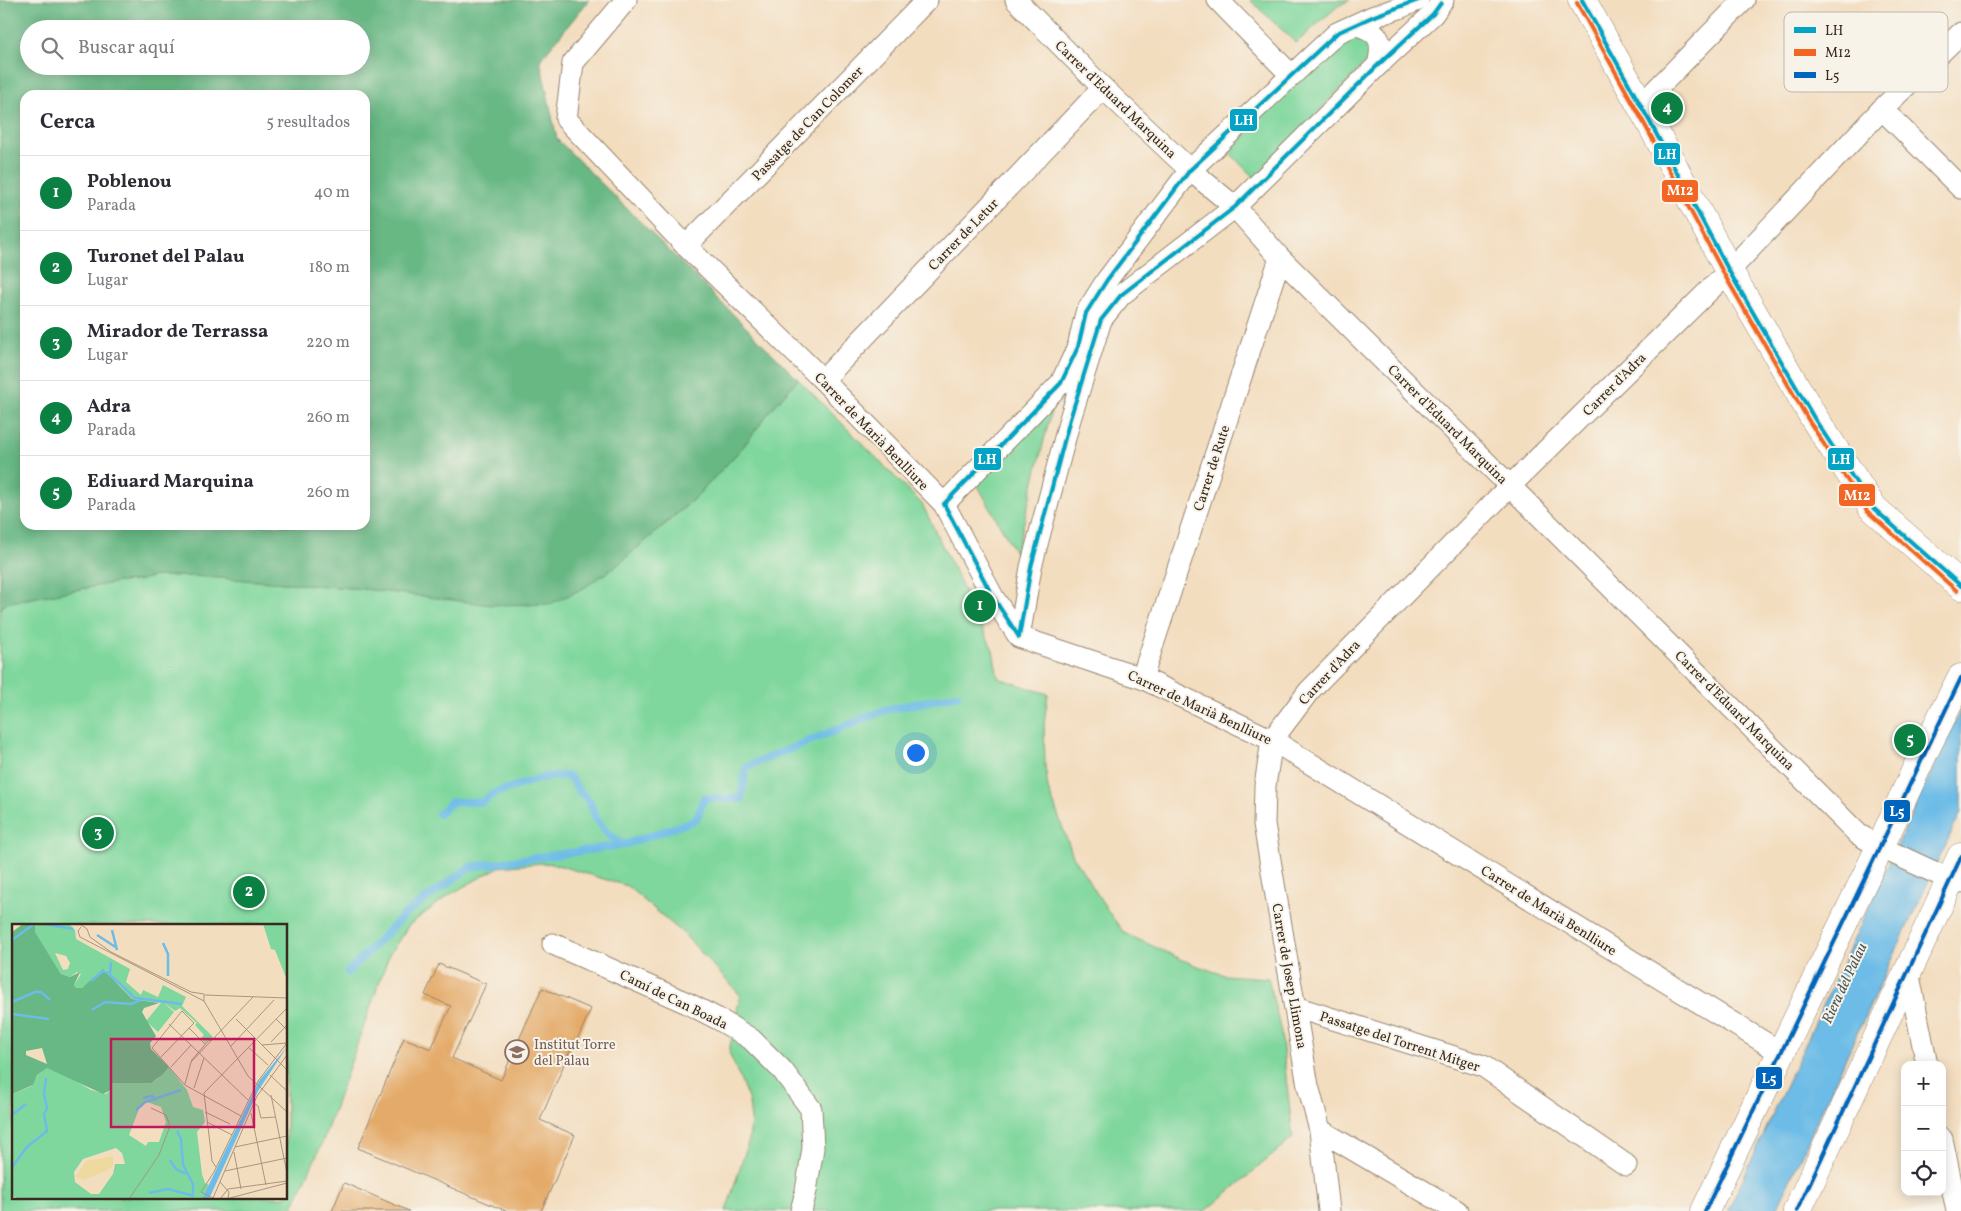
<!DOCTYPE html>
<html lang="es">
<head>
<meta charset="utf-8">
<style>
	:root { --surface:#fff; --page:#f7f7f7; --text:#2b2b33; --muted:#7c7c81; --line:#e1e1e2; --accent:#0b8043 }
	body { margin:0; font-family:Vollkorn,serif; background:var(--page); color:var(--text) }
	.controls { position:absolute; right:15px; bottom:15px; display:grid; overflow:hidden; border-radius:10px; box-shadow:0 2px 12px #0003 }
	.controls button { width:45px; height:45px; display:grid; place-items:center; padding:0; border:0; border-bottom:1px solid var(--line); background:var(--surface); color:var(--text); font:25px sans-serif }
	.you { position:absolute; left:915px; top:752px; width:18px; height:18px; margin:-12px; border:4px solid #fff; border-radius:50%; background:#1a73e8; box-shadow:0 0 0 8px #1a73e833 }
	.badge { display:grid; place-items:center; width:32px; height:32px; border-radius:50%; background:var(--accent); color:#fff; font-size:16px; font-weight:700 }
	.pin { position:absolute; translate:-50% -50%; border:2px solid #fff; box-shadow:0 1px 5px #0006 }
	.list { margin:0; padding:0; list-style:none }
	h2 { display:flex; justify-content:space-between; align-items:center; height:65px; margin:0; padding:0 20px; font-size:21px }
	h2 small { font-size:16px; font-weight:400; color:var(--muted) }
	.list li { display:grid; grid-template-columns:32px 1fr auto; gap:15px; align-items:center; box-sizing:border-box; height:75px; padding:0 20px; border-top:1px solid var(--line) }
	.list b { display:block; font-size:19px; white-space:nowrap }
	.list p { margin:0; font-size:16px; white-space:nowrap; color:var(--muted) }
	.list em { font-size:16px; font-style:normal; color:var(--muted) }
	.icon { flex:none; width:28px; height:28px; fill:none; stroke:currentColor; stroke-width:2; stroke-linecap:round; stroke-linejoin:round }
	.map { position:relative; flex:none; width:1961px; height:1211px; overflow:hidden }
	.search { position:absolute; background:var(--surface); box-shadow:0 2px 12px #0003; left:20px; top:20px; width:350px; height:55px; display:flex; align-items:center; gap:12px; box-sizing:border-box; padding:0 18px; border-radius:28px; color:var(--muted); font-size:19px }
	.panel { position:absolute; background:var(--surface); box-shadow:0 2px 12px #0003; left:20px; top:90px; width:350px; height:440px; border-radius:15px }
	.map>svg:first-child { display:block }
	.green { fill:#7fd79d; stroke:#5d805e; fill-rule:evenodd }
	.forest { fill:#67b884; stroke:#517151; fill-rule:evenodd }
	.water { fill:#6cbce7; stroke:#547382 }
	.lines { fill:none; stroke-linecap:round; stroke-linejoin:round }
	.stream { stroke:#6cbce7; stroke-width:8 }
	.building { fill:#e4aa69 }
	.minor-casing { stroke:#97846e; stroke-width:23 }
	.tertiary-casing { stroke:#97846e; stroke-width:29 }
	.secondary-casing { stroke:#97846e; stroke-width:29 }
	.minor { stroke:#fff; stroke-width:21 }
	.tertiary { stroke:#fff; stroke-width:28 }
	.secondary { stroke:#fff; stroke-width:28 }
	.bus-1-casing { stroke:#f7f3e8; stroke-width:8 }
	.bus-2-casing { stroke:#f7f3e8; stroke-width:8 }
	.bus-3-casing { stroke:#f7f3e8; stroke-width:8 }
	.bus-1 { stroke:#03a3c5; stroke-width:4 }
	.bus-2 { stroke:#f26522; stroke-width:4 }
	.bus-3 { stroke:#0065bd; stroke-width:4 }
	.labels { text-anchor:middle; stroke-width:4; stroke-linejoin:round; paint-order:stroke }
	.street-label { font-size:14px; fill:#3b2a1e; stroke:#f7f3e8 }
	.education-label { font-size:14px; fill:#785e54; stroke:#f7f3e8; text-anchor:start }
	.water-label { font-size:15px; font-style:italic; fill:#4a565a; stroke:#f7f3e8 }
	.inset-river { fill:none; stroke:#6cbce7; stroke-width:2.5 }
	.inset-road { fill:none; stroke:#a9957f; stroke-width:1 }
	.view { fill:#c2185b; fill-opacity:0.15; stroke:#c2185b; stroke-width:2.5 }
	.inset-edge { fill:none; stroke:#3b2a1e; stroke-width:2.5 }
	.key { fill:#f7f3e8; stroke:#bfb7ab; stroke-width:1 }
	.key-label { font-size:14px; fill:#3b2a1e }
	.line-badge { stroke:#f7f3e8; stroke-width:2 }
	.badge-label { font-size:14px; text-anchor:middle; font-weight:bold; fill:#fff }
</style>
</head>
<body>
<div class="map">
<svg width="1961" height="1211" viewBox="0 0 1961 1211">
	<rect width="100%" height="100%" fill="#f7f3e8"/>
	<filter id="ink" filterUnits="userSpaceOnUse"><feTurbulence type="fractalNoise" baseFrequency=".02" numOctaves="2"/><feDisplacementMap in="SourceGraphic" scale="10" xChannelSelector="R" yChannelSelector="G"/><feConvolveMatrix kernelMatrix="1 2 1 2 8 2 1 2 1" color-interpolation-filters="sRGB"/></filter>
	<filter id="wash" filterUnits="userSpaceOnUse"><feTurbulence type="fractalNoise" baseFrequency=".0096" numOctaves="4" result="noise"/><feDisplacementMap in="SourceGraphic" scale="20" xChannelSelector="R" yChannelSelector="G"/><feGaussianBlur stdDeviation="1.12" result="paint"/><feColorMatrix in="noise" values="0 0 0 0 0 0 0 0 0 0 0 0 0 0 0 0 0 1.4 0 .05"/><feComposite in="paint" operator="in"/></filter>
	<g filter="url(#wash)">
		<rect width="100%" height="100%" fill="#f3ddbf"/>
		<g class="green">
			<polygon points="1250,0 1350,0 1338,6 1296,43"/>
			<polygon points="1351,36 1361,36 1369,47 1370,58 1254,178 1227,150 1338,41"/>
			<path d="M798,379L922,504L993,650L998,678L1048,694L1044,723L1045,767L1048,788L1073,856L1110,914L1124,933L1192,964L1224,975L1268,978L1281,1032L1293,1138L1206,1211H726L749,1140L751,1121L749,1101L729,1052L740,995L684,934L627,886L554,864L543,863L499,867L449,895L409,925L389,955L321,1146L291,1211H0V611L5,603L118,582L137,581L155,576H194L364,589L466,601L531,605L582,589L615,567L669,521L697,496L743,447L770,411ZM14,925H286V1197H14Z"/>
			<polygon points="1052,408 1016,554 977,484"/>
		</g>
		<path class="forest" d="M0,0H589L540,60L557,139L798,379L770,411L743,447L697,496L615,567L582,589L550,604L491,605L364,589L194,576H155L137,581L118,582L5,603L0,611ZM29,29H361V66H29ZM25,95H365V525H25Z"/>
		<polygon class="water" points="1961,708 1961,812 1854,1040 1776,1211 1728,1211"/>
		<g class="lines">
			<g class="stream">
				<polyline points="439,814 452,802 482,802 494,793 545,777 569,776 580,792 589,801 596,818 606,832 623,845"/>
				<polyline points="348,972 405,914 470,867 623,845 696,820 704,798 741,799 746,767 885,710 957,695"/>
			</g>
		</g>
		<g id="blocks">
			<g class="building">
				<polygon points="439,964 486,984 452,1058 501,1080 542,988 591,1009 577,1040 575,1039 540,1120 575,1135 541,1211 506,1211 358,1148 404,1038 431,1049 451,1006 425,995"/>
				<polygon points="344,1183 409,1211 332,1211"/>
			</g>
		</g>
	</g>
	<g filter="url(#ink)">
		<use href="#blocks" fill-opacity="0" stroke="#97846e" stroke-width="1"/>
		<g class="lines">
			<g class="minor-casing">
				<g id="minor">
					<polyline points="626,0 573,63 566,119 686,246 823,380 944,504 993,597 1019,637 1142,678 1272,740 1780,1052"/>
					<polyline points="1016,0 1103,88 1190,170 1235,207 1280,258 1510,486 1858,834 1880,847 1951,880 1961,882"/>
					<polyline points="1218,0 1291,75"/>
					<path d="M1357,25C1380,32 1384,41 1378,65"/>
					<polyline points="1641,105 1744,0"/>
					<polyline points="1882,109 1961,188"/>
					<polyline points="686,246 927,0"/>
					<polyline points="823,380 1103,88"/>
					<polyline points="944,504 1061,383 1078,347 1086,313 1107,280 1190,170 1337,33 1372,17 1399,8 1418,0"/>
					<polyline points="1019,637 1031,567 1070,419 1101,320 1121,295 1235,207 1378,65 1433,14 1443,0"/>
					<polyline points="1142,678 1280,258"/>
					<polyline points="553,944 687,1003 720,1020 751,1039 783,1071 811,1109 813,1148 806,1191 801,1211"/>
					<polyline points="1908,971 1927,1065"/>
					<polyline points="1295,1007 1483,1066 1626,1165"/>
					<polyline points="1320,1130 1457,1211"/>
					<polyline points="1942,1139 1957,1211"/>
					<polyline points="1329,1211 1320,1130 1308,1086 1264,824 1265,786 1272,740 1309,691 1510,486 1729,271 1882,109 1961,33"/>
				</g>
			</g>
			<g class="tertiary-casing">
				<polyline id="tertiary" points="1582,0 1650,122 1729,271 1814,418 1872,507 1961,586"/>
			</g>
			<g class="secondary-casing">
				<g id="secondary">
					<polyline points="1705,1211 1880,847 1925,750 1961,678"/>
					<polyline points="1797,1211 1961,857"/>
				</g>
			</g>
			<use href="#minor" class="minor"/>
			<use href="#tertiary" class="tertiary"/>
			<use href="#secondary" class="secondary"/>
			<g class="bus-1-casing">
				<g id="bus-1">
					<polyline points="1582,0 1650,122 1729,271 1814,418 1872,507 1961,586"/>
					<polyline points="1019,637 993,597 944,504 1061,383 1078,347 1086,313 1107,280 1190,170 1337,33 1372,17 1418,0"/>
					<polyline points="1019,637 1031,567 1070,419 1101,320 1121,295 1235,207 1378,65 1433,14 1441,3"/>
				</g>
			</g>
			<g class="bus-2-casing">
				<polyline id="bus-2" points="1577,3 1645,125 1724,274 1809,421 1867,511 1957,591"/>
			</g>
			<g class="bus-3-casing">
				<g id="bus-3">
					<polyline points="1705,1211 1961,678"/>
					<polyline points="1797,1211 1961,857"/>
				</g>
			</g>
			<use href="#bus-1" class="bus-1"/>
			<use href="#bus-2" class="bus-2"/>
			<use href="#bus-3" class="bus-3"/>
		</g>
	</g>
	<defs>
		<g id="school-ring" transform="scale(1.25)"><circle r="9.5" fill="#f7f3e8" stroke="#8d6e63" stroke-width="1.5"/><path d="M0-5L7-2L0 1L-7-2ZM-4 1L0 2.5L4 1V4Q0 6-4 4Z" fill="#8d6e63"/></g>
	</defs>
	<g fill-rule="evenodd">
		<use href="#school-ring" x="517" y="1052"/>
	</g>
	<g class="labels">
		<g class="street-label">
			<text transform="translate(1116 99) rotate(44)" y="5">Carrer d'Eduard Marquina</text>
			<text transform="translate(807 123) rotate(-46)" y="5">Passatge de Can Colomer</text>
			<text transform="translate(963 234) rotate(-46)" y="5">Carrer de Letur</text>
			<text transform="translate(1614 384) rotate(-45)" y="5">Carrer d'Adra</text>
			<text transform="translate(1448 424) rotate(45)" y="5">Carrer d'Eduard Marquina</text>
			<text transform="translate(872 431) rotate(46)" y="5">Carrer de Marià Benlliure</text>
			<text transform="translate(1211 468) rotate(-72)" y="5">Carrer de Rute</text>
			<text transform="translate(1329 672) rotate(-47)" y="5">Carrer d'Adra</text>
			<text transform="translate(1200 707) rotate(25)" y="5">Carrer de Marià Benlliure</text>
			<text transform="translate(1735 710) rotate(45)" y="5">Carrer d'Eduard Marquina</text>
			<text transform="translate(1549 910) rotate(32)" y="5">Carrer de Marià Benlliure</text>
			<text transform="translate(1290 976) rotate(80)" y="5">Carrer de Josep Llimona</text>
			<text transform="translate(674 999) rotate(26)" y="5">Camí de Can Boada</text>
			<text transform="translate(1400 1041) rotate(18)" y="5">Passatge del Torrent Mitger</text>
		</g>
		<g class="education-label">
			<text x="534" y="1049">Institut Torre<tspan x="534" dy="16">del Palau</tspan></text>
		</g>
		<g class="water-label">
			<text transform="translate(1844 983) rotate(-65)" y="5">Riera del Palau</text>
		</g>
	</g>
	<g transform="translate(12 924)">
		<rect width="275" height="275" fill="#f3ddbf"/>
		<path d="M23,0H57L63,6L64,15L118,45L114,58L129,71L131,66L146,73L151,61L174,73L170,82L201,113L193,118L189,114L192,111L183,101L185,99L168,84L163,87L151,78L162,88L146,108L134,97L149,79L120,75L94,46L70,64H64L62,61L69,50L65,48L58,53L49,50L22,7ZM43,29L54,32L58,39L56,45L51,46ZM251,0H275V56L263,26L259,25ZM157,143L175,166L181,183L191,186L193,198L185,208L190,250L193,259L197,261L190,275H8L0,272V170L20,162L25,151L35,144L52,150L79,166L94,170L99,166V159H135L144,156ZM135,178L149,183L154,198L147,218H136L134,222L117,211L127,185ZM104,224L110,229L113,240H103L101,250L87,270H79L63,258L62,248L71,235Z" fill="#7fd79d" fill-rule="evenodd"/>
		<path d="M11,0H23V8L49,50L58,53L68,48L62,61L64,64H70L91,45L120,75L147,79L132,84L130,88L144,112L138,119L139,125L157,143L150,151L139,159H99V166L91,170L35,144L25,151L21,161L0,170V8ZM30,124L35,140L14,131V127Z" fill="#67b884" fill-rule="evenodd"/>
		<path d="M101,232V242L96,246L71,256L64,253L74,237Z" fill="#eeda9e"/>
		<path d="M275,123L246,167L197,275H190L247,157Z" fill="#6cbce7"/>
		<path class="inset-river" d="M32,0L61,5M100,6L105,26M85,11L105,24M0,16L22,0M151,19L156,30V52M99,38L98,51L123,74L170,80M79,57L91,47L97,49M0,78L23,68H29L38,76M80,86L93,78L119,80L129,76M0,90L37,95M131,174L140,172L144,177M124,186L133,178L169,166M0,191L14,180M165,207L169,215L171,241L181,260V271M158,236L164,245L174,250M0,243L15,223L35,207L32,190L35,184L32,170L34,154M137,269L156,265L182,272"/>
		<path class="inset-road" d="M68,0L75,5L78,13L99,28L179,68L192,70V77M69,3L66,7L68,13L192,77M193,71L275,74M192,77L236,152L275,188M224,95L275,146M264,95L275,106M157,100L237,177M177,104L193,120M259,118L275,101M250,121L275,119M219,122L262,76M236,123L256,141M149,133L182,99L170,87L140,124L173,161L229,192M179,137L196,117L204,114M159,143L179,121M258,151L275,167M173,160L179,138L241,73M182,164L192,134M259,171L275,249M242,179L246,182L249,194L263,193M193,188L218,200M239,189L254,261M195,198L220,211M223,223L275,212M222,228L229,265M204,243L200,237L192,169L275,84M213,247L275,234M208,258L217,268L216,275M201,274L189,268L202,248L246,157L275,119M201,274L245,172L275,131M218,274L275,259M117,275L147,231L158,202L154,191L139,184M208,275L216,265L275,257"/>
		<path class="view" d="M99,115H242V203H99Z"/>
		<rect width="275" height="275" class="inset-edge"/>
	</g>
	<rect x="1784" y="12" width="164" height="80" rx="8" class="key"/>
	<rect x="1794" y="27" width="22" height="6" fill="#03a3c5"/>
	<rect x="1794" y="49" width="22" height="7" fill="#f26522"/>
	<rect x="1794" y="72" width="22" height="6" fill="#0065bd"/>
	<g class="key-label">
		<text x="1825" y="35">LH</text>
		<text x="1825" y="57">M12</text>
		<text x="1825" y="80">L5</text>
	</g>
	<g class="line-badge">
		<rect x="1229" y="108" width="29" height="24" rx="5" fill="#03a3c5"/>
		<rect x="1653" y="142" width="28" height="24" rx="5" fill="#03a3c5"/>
		<rect x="1661" y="179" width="38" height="24" rx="5" fill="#f26522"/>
		<rect x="973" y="447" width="29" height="24" rx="5" fill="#03a3c5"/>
		<rect x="1827" y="447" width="28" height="24" rx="5" fill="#03a3c5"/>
		<rect x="1838" y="483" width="38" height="24" rx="5" fill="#f26522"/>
		<rect x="1883" y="799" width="28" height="24" rx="5" fill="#0065bd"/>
		<rect x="1755" y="1066" width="28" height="24" rx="5" fill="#0065bd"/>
	</g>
	<g class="badge-label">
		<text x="1244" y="125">LH</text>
		<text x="1667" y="159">LH</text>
		<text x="1680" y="195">M12</text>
		<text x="987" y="464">LH</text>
		<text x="1841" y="464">LH</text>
		<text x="1857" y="500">M12</text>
		<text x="1897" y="816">L5</text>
		<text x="1769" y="1083">L5</text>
	</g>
</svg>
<div class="controls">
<button>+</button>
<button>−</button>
<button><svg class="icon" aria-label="locate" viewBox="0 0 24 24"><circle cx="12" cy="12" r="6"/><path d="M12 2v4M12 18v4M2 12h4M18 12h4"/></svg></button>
</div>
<div class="you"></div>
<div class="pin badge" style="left:980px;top:606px">1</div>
<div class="pin badge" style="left:249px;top:892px">2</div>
<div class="pin badge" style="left:98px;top:833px">3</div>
<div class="pin badge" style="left:1667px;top:108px">4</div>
<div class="pin badge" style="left:1910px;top:740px">5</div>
<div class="search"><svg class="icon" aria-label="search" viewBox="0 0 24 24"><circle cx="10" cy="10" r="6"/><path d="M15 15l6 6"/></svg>Buscar aquí</div>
<section class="panel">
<h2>Cerca<small>5 resultados</small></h2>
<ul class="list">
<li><span class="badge">1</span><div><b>Poblenou</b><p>Parada</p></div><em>40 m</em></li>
<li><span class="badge">2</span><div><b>Turonet del Palau</b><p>Lugar</p></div><em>180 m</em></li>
<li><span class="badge">3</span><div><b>Mirador de Terrassa</b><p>Lugar</p></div><em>220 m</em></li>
<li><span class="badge">4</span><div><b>Adra</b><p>Parada</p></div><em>260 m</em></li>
<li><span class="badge">5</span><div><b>Ediuard Marquina</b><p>Parada</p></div><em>260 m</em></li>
</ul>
</section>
</div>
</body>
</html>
